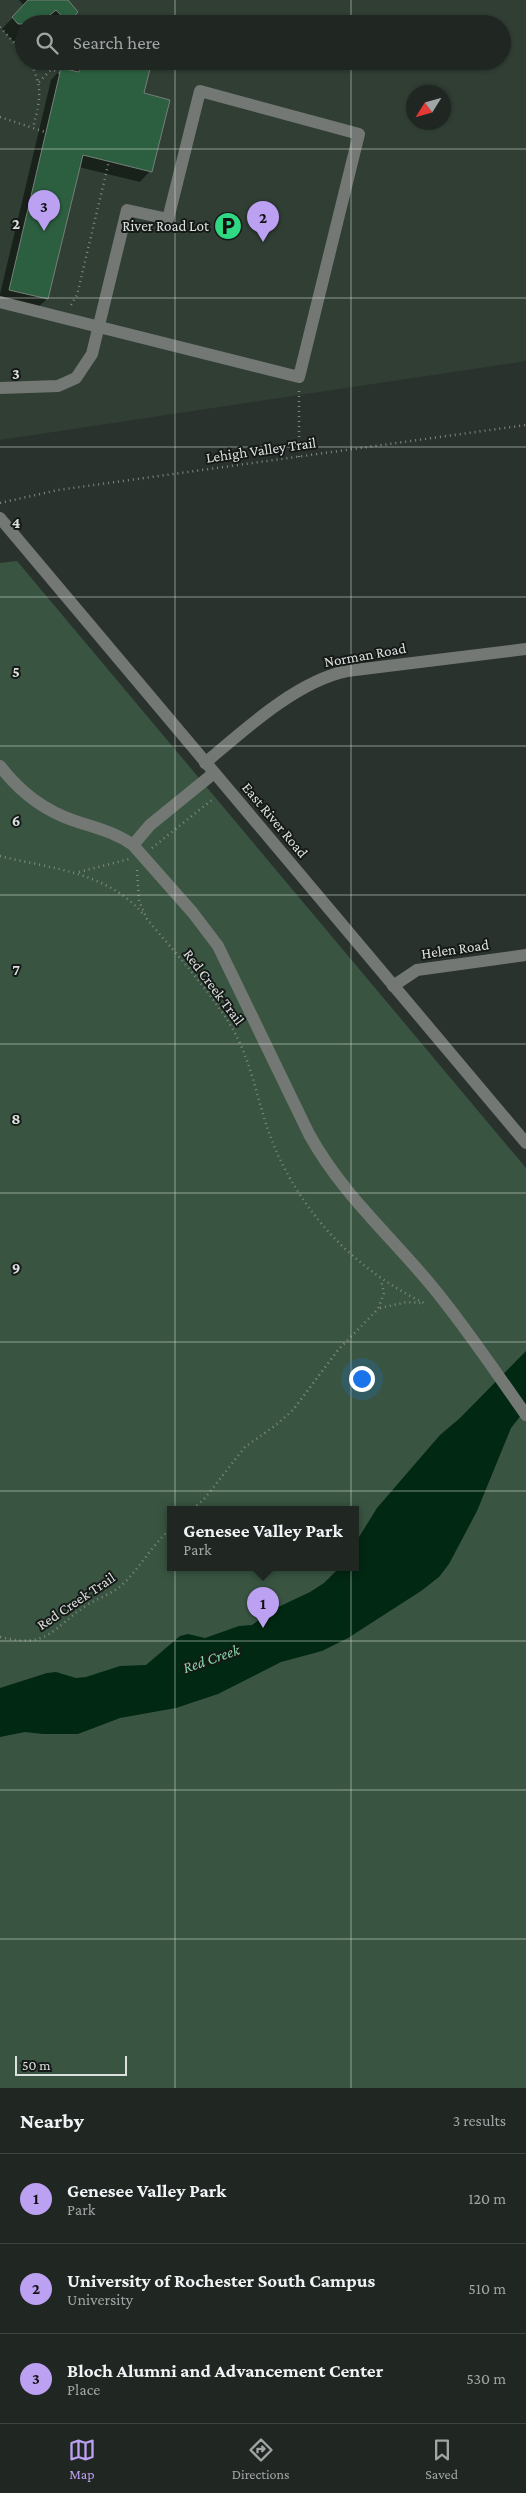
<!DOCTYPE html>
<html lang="en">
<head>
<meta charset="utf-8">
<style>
	:root { --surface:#202622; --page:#2d322f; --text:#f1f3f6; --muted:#a2a5a5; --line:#3d4340; --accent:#bca0f2 }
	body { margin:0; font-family:"Crimson Pro",serif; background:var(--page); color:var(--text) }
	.compass { position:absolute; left:406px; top:85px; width:45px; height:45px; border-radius:50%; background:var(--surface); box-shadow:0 1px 4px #0004; rotate:233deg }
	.scale { position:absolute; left:15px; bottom:12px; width:112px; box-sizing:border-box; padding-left:5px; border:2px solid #dce1dd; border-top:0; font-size:14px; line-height:18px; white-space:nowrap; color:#dce1dd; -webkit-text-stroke:4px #151917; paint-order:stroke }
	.you { position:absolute; left:361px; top:1378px; width:18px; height:18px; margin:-12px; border:4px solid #fff; border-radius:50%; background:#1a73e8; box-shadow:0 0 0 8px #1a73e833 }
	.badge { display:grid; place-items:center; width:32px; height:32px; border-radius:50%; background:var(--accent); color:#111; font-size:16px; font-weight:700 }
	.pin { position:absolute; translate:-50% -41px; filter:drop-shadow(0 1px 2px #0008) }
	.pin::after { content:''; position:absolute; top:26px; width:18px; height:15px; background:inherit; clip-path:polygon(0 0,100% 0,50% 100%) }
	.popup { position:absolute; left:167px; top:1506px; width:192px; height:65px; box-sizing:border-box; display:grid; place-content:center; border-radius:0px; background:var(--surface); filter:drop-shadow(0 1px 4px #0005); font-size:16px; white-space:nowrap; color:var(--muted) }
	.popup b { font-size:19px; color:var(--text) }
	.popup::after { content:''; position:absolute; left:50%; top:100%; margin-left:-10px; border:10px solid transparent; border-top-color:var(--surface) }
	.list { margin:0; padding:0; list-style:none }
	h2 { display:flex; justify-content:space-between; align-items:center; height:65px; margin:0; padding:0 20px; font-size:21px }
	h2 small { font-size:16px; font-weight:400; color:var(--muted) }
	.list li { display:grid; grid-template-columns:32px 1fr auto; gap:15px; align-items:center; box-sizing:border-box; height:90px; padding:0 20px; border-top:1px solid var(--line) }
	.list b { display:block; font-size:19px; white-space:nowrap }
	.list p { margin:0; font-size:16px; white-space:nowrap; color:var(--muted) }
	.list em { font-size:16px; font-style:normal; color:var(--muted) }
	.icon { flex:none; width:28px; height:28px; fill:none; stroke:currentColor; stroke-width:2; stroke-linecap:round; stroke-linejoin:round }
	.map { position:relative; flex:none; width:526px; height:2088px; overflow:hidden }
	.search { position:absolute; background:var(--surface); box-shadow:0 1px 4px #0004; left:15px; right:15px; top:15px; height:55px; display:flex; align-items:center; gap:12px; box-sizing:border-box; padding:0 18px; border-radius:28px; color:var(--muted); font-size:19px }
	.sheet { height:335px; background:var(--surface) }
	nav { display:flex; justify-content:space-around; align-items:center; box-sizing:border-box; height:70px; border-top:1px solid var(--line); background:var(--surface); font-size:14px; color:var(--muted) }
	nav a { display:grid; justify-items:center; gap:2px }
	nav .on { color:var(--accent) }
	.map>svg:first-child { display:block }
	.built { fill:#303e34; fill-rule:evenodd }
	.green { fill:#395542; fill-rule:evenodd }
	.water { fill:#002812 }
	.shadow { fill:#0007 }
	.building { fill:#2c5f40; stroke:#767f78 }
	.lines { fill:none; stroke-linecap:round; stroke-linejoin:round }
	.path { stroke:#828884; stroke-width:2.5; stroke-dasharray:1 4; stroke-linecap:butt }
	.minor { stroke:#747875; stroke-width:12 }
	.grid { fill:none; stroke:#dce1dd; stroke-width:1; stroke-opacity:0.55 }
	.labels { text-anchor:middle; stroke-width:4; stroke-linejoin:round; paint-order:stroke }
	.poi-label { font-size:15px; fill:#dce1dd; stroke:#151917; text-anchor:end }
	.street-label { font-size:15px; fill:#dce1dd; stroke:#151917 }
	.water-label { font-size:16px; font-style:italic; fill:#86d5a3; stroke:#151917 }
	.grid-label { font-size:16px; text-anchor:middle; font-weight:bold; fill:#dce1dd; stroke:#151917; stroke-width:4; stroke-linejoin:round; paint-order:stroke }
</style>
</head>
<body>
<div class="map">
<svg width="526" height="2088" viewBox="0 0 526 2088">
	<rect width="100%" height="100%" fill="#2a322d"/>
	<path class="built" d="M0,0H526V361L0,440ZM24,24H502V61H24ZM414,92H444V122H414Z"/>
	<path class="green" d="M17,561L526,1168V2088H0V563ZM170,1509H356V1567H170Z"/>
	<polygon class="water" points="526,1351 526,1409 511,1428 477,1511 449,1564 439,1577 421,1591 348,1638 322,1651 281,1662 218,1694 176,1708 120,1718 78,1734 43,1734 25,1732 0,1737 0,1688 47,1673 56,1672 76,1678 86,1677 120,1666 146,1665 180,1636 188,1634 205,1638 239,1626 252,1625 274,1609 310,1592 324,1583 340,1567 356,1567 356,1542 377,1508 440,1435 460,1418"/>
	<g class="shadow">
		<polygon points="19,0 66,0 76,12 65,24 48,24 44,19 24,24 24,37 13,41 2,29 24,6"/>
		<polygon points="74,61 151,61 143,94 150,171 140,182 79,167 47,299 36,309 0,300 0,294 51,80 61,69 71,72"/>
	</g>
	<g class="building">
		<polygon points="28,0 68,0 78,12 68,23 56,10 39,24 18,24 12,17"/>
		<polygon points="81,61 152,61 144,93 170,100 152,172 83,155 48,299 9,290 61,68 79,72"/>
	</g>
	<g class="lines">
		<g class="path">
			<polyline points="0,27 24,54"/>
			<path d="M29,61C44,87 40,100 33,128"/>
			<polyline points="31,61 60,73"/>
			<polyline points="39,82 52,69"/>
			<polyline points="0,117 45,132"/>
			<polyline points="71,305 77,295 109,161"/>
			<polyline points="299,457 299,391"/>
			<polyline points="0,503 58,490 526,425"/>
			<polyline points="152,848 213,799"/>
			<path d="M0,856C51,869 106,871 143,914"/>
			<path d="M137,870L139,901L147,919C175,953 217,998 237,1037C253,1069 259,1107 272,1141C301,1213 354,1269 424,1303"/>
			<polyline points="79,872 129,859"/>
			<polyline points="380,1308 407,1302 421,1303"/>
			<polyline points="193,1509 205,1498 245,1447 276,1425 293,1410 338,1350 378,1309 384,1293 381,1280"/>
			<path d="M0,1637C49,1649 51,1629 87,1605C100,1597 115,1593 126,1581C142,1564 153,1545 170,1529"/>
		</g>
		<g class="minor">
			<polyline points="0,302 299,377 359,134 200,91 168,219 127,210 92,354 76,378 58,386 0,388"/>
			<polyline points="0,518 526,1143"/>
			<path d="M205,763C244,730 297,681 347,671L526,649"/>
			<path d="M0,766C19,791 45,811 75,821C96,828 115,832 133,845L150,825L214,773"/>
			<path d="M133,845L193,913L218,946L309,1134C342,1194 388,1233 431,1285C465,1326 495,1371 526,1415"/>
			<polyline points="393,986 417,970 526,955"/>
		</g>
	</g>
	<path class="grid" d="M175,0V24M351,0V24M175,61V2088M351,61V2088M0,149H526M0,298H526M0,447H526M0,597H526M0,746H526M0,895H526M0,1044H526M0,1193H526M0,1342H526M0,1491H526M0,1641H526M0,1790H526M0,1939H526"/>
	<defs>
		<g id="parking-disc" transform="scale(1.4375)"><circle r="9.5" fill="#2fd883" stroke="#151917"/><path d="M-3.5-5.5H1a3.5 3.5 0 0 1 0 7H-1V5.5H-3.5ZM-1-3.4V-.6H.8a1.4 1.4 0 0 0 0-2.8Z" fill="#111"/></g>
	</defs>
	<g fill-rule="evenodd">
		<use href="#parking-disc" x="228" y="226"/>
	</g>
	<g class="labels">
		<g class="poi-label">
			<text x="209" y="231">River Road Lot</text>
		</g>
		<g class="street-label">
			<text transform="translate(261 450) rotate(-8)" y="5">Lehigh Valley Trail</text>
			<text transform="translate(365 655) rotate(-10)" y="5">Norman Road</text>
			<text transform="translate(275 820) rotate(50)" y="5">East River Road</text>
			<text transform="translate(455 949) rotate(-8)" y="5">Helen Road</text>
			<text transform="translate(214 987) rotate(53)" y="5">Red Creek Trail</text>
			<text transform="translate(76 1601) rotate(-34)" y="5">Red Creek Trail</text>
		</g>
		<g class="water-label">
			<text transform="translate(211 1658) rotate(-19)" y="6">Red Creek</text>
		</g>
	</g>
	<g class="grid-label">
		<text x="16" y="229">2</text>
		<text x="16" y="379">3</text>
		<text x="16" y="528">4</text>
		<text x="16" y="677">5</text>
		<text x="16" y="826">6</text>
		<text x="16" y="975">7</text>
		<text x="16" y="1124">8</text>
		<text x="16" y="1273">9</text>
	</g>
</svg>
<svg class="compass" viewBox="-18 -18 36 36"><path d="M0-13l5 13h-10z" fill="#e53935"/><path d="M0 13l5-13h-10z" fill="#a2a5a5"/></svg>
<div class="scale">50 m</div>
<div class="you"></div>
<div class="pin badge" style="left:263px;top:1628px">1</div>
<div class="popup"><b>Genesee Valley Park</b>Park</div>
<div class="pin badge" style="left:263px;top:242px">2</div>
<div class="pin badge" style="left:44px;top:231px">3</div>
<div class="search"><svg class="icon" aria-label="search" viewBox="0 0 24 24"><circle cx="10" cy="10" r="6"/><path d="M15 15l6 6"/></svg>Search here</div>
</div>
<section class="sheet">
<h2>Nearby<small>3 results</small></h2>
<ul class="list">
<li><span class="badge">1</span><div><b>Genesee Valley Park</b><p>Park</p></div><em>120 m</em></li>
<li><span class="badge">2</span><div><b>University of Rochester South Campus</b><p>University</p></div><em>510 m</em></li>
<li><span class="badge">3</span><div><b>Bloch Alumni and Advancement Center</b><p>Place</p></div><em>530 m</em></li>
</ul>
</section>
<nav>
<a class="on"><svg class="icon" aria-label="map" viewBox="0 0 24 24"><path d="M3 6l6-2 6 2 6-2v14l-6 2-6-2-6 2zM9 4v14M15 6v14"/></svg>Map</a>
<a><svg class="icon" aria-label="directions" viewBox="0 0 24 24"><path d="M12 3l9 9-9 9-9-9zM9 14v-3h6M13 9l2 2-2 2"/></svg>Directions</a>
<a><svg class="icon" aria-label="saved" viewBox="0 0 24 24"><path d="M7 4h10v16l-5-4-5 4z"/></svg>Saved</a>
</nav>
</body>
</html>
